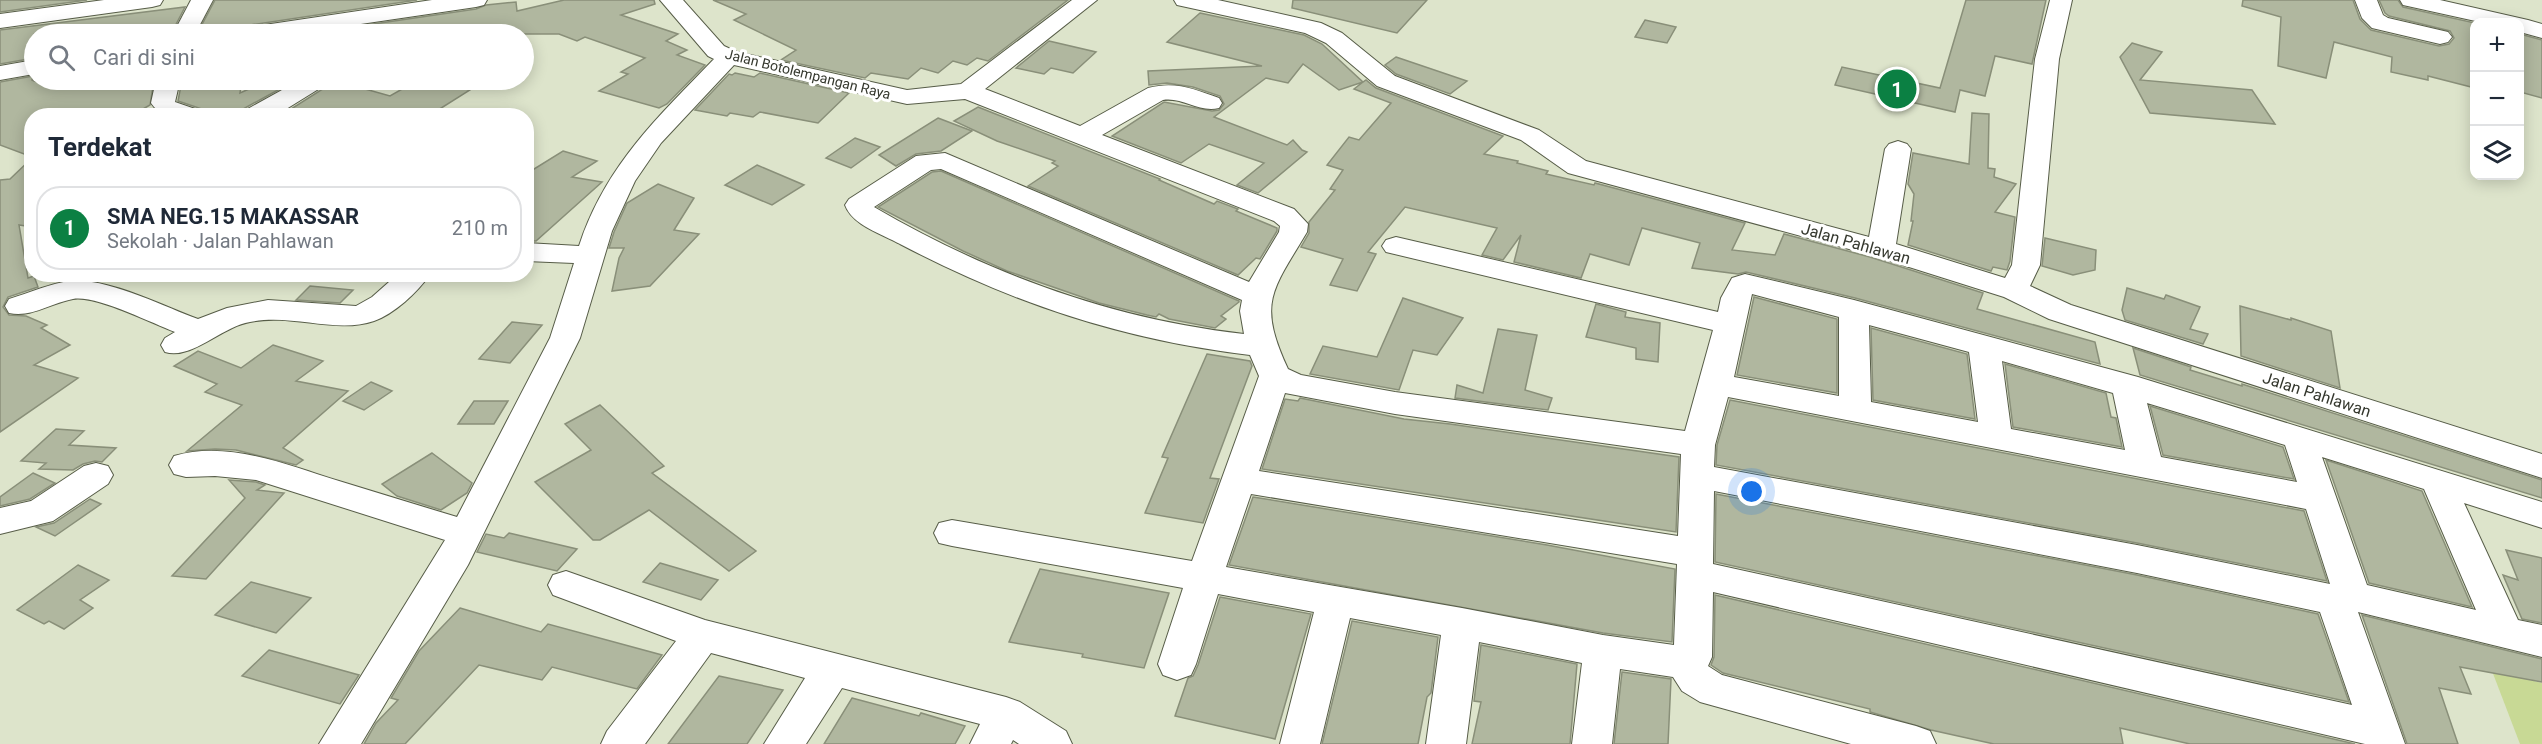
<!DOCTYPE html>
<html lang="id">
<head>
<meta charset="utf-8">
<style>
	:root { --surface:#fff; --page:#f2f2f3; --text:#1f2937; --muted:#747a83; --line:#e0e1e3; --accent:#0b8043 }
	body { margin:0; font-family:Roboto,sans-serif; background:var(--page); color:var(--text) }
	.controls { position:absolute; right:18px; top:18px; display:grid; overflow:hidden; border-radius:12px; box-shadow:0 3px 15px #0003 }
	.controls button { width:54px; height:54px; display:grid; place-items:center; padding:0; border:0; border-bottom:2px solid var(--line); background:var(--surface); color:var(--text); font:30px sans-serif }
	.you { position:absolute; left:1752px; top:492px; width:21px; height:21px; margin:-15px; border:4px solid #fff; border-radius:50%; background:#1a73e8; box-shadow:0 0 0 9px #1a73e833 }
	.badge { display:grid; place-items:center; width:39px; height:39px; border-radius:50%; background:var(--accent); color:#fff; font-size:20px; font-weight:700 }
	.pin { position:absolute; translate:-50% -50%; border:3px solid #fff; box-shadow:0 2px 6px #0006 }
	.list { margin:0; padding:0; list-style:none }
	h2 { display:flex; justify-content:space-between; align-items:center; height:78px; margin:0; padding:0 24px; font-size:26px }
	h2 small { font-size:20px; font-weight:400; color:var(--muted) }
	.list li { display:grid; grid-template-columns:39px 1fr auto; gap:18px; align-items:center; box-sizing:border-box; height:84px; margin:0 12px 12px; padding:0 12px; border:2px solid var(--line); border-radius:24px }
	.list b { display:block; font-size:22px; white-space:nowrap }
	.list p { margin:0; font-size:20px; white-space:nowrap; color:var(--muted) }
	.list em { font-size:20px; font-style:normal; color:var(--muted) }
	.icon { flex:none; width:33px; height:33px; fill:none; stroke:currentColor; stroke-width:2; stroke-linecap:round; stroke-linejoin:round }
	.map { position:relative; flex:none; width:2542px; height:744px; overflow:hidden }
	.search { position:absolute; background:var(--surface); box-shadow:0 3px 15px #0003; left:24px; top:24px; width:510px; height:66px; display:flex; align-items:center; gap:15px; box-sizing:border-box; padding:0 21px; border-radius:33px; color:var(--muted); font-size:22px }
	.panel { position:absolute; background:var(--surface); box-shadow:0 3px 15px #0003; left:24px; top:108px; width:510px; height:174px; border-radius:24px }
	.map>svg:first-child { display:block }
	.green { fill:#c8d995 }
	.building { fill:#b0b79f; stroke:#898f79; stroke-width:1.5 }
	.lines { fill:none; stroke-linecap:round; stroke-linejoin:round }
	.minor-casing { stroke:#575d48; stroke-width:2 }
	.minor { fill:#fff; fill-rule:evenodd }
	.labels { text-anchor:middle; stroke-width:6; stroke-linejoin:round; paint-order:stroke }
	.far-street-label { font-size:14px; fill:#35382e; stroke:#fff }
	.street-label { font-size:16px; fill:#35382e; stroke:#fff }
</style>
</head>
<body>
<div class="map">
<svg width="2542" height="744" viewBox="0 0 2542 744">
	<rect width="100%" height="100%" fill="#dde4cb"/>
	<polygon class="green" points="2492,671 2542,683 2542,744 2520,744"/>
	<g class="building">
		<polygon points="0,0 87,0 0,12"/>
		<polygon points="215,0 417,0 250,25 241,28 238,34 197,34"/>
		<polygon points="564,0 654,0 655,4 621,15 678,34 666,41 687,50 677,55 705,65 667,104 659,108 599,91 628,74 621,72 645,58 585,37 577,41 559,34 305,34 476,9 486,5 516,2 517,11"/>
		<polygon points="713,0 1068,0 988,61 977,58 967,65 953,61 938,73 921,68 908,79 871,73 865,78 781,60 796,50 734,20 746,14"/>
		<polygon points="1293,0 1427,0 1397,33 1292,8"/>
		<polygon points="1966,0 2046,0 2032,64 1995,56 1985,96 1960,90 1955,112 1835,85 1842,67 1940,88"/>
		<polygon points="2243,0 2353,0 2360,19 2371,30 2439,46 2449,44 2454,38 2450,31 2389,16 2385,13 2379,0 2398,0 2403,7 2475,23 2475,88 2428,76 2428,80 2391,72 2392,57 2334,42 2326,78 2278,66 2281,17 2242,6"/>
		<polygon points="185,7 171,34 34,34 34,58 0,64 0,30"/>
		<polygon points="1200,13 1304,35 1322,44 1363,82 1366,80 1376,88 1503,136 1484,154 1518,161 1517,163 1548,171 1546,174 1594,185 1595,183 1745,223 1732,250 1775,255 1784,234 1870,257 1983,293 1977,309 2095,342 2100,364 1855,298 1746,272 1738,274 1692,268 1700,243 1642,228 1629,265 1590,254 1581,278 1514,262 1521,235 1503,260 1482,255 1497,228 1405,207 1368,252 1376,254 1357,291 1330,285 1343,259 1301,247 1309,233 1309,222 1335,190 1330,189 1343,170 1327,165 1349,137 1359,140 1391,103 1354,89 1363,82 1339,90 1303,64 1288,83 1266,78 1214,117 1287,145 1293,140 1302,150 1307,152 1258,193 1237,185 1264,163 1209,144 1181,163 1112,136 1164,102 1212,111 1219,110 1224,104 1220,96 1193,87 1167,83 1149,85 1148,71 1262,66 1167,42"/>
		<polygon points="1645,20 1676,27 1667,43 1635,37"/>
		<polygon points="2520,34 2542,40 2542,98 2520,92"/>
		<polygon points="1049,41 1096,52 1073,73 1051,68 1044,74 1016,68"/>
		<polygon points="2132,43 2162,52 2140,80 2252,90 2275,124 2150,113 2120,57"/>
		<polygon points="1396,57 1467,81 1450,94 1396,74 1385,65"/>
		<polygon points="735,73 754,77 760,73 849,93 818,123 760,112 753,117 730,113 727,116 695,110 729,74 732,75"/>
		<polygon points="33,76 32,80 34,81 154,80 150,105 131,116 32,116 32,157 0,145 0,82"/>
		<polygon points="182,80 242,80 240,93 269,80 279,80 289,84 243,109 239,116 206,116 202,109 178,101"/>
		<polygon points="333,80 390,96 418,80 470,90 438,110 437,116 280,116 326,87"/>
		<polygon points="978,107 1160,179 1159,180 1214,204 1217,201 1238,209 1236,211 1277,228 1277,231 1260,259 1256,258 1238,275 1028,186 1058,166 1052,163 1055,161 997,141 954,121"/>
		<polygon points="1972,113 1989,114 1988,168 1995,169 1994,177 2016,184 1995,212 2015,217 2010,261 2007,270 1993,267 1991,271 1908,245 1913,221 1911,221 1914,194 1908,184 1913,153 1969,164"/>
		<polygon points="938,118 972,131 941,151 916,154 896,166 879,155"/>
		<polygon points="855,138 880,147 851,168 826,158"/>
		<polygon points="563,151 597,161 572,177 602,182 536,241 526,241 526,174"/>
		<polygon points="32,158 32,227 19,225 28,278 34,276 38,287 8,297 3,307 9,315 26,316 47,325 41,328 70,345 34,365 78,378 0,432 0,180 10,179"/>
		<polygon points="757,165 804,185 772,205 725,185"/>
		<polygon points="941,171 1239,301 1239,302 1221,316 1226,319 1215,328 1169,319 1159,314 1156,317 1147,315 1099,303 1007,271 963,251 878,207 932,172"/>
		<polygon points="658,184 694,198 674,230 699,234 650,286 612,291 619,258 624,248 609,248 614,232 627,203"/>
		<polygon points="2045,238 2096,250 2095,270 2073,275 2042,266"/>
		<polygon points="310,286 353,290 340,303 296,300"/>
		<polygon points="2127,288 2164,299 2166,295 2200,307 2190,329 2208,334 2203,344 2125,320 2122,310"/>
		<polygon points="1754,297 1837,319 1837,393 1737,375"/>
		<polygon points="1403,298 1463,318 1437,355 1413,350 1399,390 1310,374 1323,346 1377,357"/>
		<polygon points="1596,304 1626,312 1625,317 1660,323 1658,362 1636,359 1636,348 1586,337"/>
		<polygon points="2240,306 2291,320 2291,318 2331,331 2340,388 2241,356"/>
		<polygon points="512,322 542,325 510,363 479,359"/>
		<polygon points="1871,328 1967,354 1975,419 1873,400"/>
		<polygon points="1498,329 1537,335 1525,390 1552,398 1548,410 1455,398 1457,385 1483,393"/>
		<polygon points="273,345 323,361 296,381 348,391 283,448 303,460 296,465 236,450 215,449 187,451 242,405 205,392 217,384 174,366 198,351 241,368"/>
		<polygon points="2133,348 2191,367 2190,370 2242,386 2242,384 2542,480 2542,498 2140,375"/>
		<polygon points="1207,354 1250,361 1252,366 1210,478 1219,479 1203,523 1145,513 1168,458 1162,457"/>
		<polygon points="2005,364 2106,393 2111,417 2116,418 2122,447 2013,427"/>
		<polygon points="371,382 392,391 364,410 343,401"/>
		<polygon points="1300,398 1404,419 1450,424 1679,457 1676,532 1262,469 1285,399 1298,401"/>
		<polygon points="1730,400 2304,511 2327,581 2137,543 1716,465 1717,445"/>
		<polygon points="474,401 508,401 494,424 458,424"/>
		<polygon points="600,405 664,466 652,473 756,551 729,571 649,510 600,540 593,540 535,482 591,450 565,424"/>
		<polygon points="2150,406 2283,447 2294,479 2163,455"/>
		<polygon points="56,429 84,431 69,445 116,448 102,462 95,461 83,464 73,470 39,469 46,463 21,461"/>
		<polygon points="432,453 472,483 467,493 441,510 397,496 382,484"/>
		<polygon points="2326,460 2422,491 2472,607 2369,583"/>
		<polygon points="33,473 55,483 30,499 0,506 0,497"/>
		<polygon points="229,480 256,482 265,485 257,490 284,493 206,579 172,576 245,498"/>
		<polygon points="1716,494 2137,575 2318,614 2349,702 1715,562"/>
		<polygon points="1253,497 1547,545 1675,569 1672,642 1603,633 1229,565"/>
		<polygon points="90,499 101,504 55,536 36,527 54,523"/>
		<polygon points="509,533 577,549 557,571 477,552 486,534 504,538"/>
		<polygon points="2506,550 2542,558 2542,623 2522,619 2503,575 2518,580"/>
		<polygon points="660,563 718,580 701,600 643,582"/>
		<polygon points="78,565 109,580 80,600 93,608 64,629 49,621 44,624 17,610"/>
		<polygon points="1040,569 1169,593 1144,668 1082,657 1083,654 1009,642"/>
		<polygon points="251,582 311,598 276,633 215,615"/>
		<polygon points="1715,595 2355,744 2190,744 2120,728 2123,744 1994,744 1931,730 1870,712 1870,709 1723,673 1711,665 1714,657"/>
		<polygon points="1220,597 1311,614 1275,739 1175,716 1188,678 1193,676 1198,665"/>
		<polygon points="460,608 541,632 548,624 662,655 637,689 552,667 542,680 479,665 405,744 364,744 376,723 398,700 391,698 419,651"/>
		<polygon points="2362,615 2542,659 2542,682 2460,667 2471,694 2439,688 2458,744 2407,744"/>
		<polygon points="1352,621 1438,637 1431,693 1427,697 1418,744 1322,744"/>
		<polygon points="1481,645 1577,664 1570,744 1472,744 1481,702 1474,701"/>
		<polygon points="269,650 359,675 340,704 242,676"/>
		<polygon points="1622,672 1671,679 1668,744 1614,744"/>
		<polygon points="719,676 783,690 747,744 668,744"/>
		<polygon points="852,698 919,716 921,713 965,726 955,744 824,744"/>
	</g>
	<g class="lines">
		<g class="minor-casing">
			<g id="minor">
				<polygon points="104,0 163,0 160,5 152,7 0,28 0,14"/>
				<polygon points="191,0 213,0 195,34 173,34"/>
				<polygon points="432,0 487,0 484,5 476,7 293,34 240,34 243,29 251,27"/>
				<path d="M660,0H683L724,46L737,52L907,90L961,84L1072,0H1097L985,89L1080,126L1148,88C1176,81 1193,89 1219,98L1222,103L1219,108C1199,113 1183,97 1163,100L1102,135L1294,209L1308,224L1307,232C1272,291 1257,302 1288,369L1301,375L1395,392L1685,431L1713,330L1386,252L1382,246L1386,240L1396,237L1718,312L1721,298L1732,278L1745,274L1854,300L2138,377L2542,502V528L2464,503L2518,620L2542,625V657L2358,612L2405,744H2365L1713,592L1712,657L1708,666L1722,675L1916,726L1930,731L1936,744H1851L1700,702L1682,691L1673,677L1620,669L1612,744H1572L1582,663L1479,642L1466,744H1426L1441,635L1350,618L1320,744H1280L1314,612L1218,594L1196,664L1191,675L1177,680L1163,675L1158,664L1183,588L952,546L939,543L934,533L939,523L952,520L1192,561L1259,376L1250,355C1123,340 1012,303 900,244C882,234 852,225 845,205L849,199L916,156L945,153L1249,282L1279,232L1280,226L1274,221L965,99L907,104L734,65L661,143L635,181L612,231L580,338L468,565L361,744H319L445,540L256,480L215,476L186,477L174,474L169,465L174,456C228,440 287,465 339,481C378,493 417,505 457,517L550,338L574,263L526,261V243L579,246C605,166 658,117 714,59L708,56ZM941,169L1242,300L1240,311L1244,334C1111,319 989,274 874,207L931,170ZM1752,294L1839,317V396L1734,377ZM1869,325L1969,352L1978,422L1871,402ZM2002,361L2113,393L2125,450L2011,429ZM1285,393L1395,414L1681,454L1678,536L1259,471ZM1728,397L2306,509L2330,584L2137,545L1714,467L1715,445ZM2147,403L2285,445L2297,482L2161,457ZM2322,457L2424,489L2476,610L2367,585ZM1714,491L2137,573L2320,612L2352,705L1713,564ZM1251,494L1677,564L1674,645L1603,635L1462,608L1226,567Z"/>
				<polygon points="1174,0 1218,0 1321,23 1342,33 1395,76 1539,130 1586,161 1869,237 1885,149 1889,144 1898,141 1907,144 1911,149 1896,244 2005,278 2012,265 2035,59 2050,0 2072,0 2059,59 2040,265 2030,286 2071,305 2542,454 2542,478 2049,319 2004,297 1871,255 1568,173 1521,140 1377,86 1326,43 1305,33 1177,5"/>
				<polygon points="2355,0 2377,0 2383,15 2388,18 2448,32 2452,37 2448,42 2440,44 2372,28 2362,18"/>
				<polygon points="2400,0 2440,0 2528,20 2542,24 2542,38 2520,32 2520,22 2480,22 2403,5"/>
				<polygon points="34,60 34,74 0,80 0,66"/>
				<path d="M156,80H180L175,102L201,111L204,116C184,116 163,121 151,103Z"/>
				<polygon points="300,80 328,80 325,85 275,116 241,116 244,111"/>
				<path d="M398,274H430C418,292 394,314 374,321C336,334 291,313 250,322C221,327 192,360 165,352L161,345L165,338L175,332C151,323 96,295 73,299C51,303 31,318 9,313L5,306L9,299C29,293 51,283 71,281C106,277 165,307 198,319L227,308L268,300L356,306L372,297Z"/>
				<polygon points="96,463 108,466 113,475 108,484 53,521 0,534 0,508 31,501 84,466"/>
				<polygon points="566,571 705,620 1006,697 1020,702 1066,731 1072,744 1019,744 1013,740 1011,744 970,744 980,724 842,688 806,744 764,744 805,678 711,653 645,744 601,744 607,731 676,641 553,595 548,585 553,575"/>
			</g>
		</g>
		<use href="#minor" class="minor"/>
	</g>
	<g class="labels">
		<g class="far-street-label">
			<text transform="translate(808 74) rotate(14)" y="5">Jalan Botolempangan Raya</text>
		</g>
		<g class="street-label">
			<text transform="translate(1856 243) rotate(16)" y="6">Jalan Pahlawan</text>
			<text transform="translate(2317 394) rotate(18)" y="6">Jalan Pahlawan</text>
		</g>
	</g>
</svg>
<div class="controls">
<button>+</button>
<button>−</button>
<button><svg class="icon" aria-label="layers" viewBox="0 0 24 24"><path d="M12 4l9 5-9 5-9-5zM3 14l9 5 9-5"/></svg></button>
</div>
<div class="you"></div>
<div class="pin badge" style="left:1897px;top:89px">1</div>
<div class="search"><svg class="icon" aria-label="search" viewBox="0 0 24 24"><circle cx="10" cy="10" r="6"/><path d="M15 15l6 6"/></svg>Cari di sini</div>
<section class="panel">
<h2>Terdekat<small></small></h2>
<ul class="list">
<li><span class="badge">1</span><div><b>SMA NEG.15 MAKASSAR</b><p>Sekolah · Jalan Pahlawan</p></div><em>210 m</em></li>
</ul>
</section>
</div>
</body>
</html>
